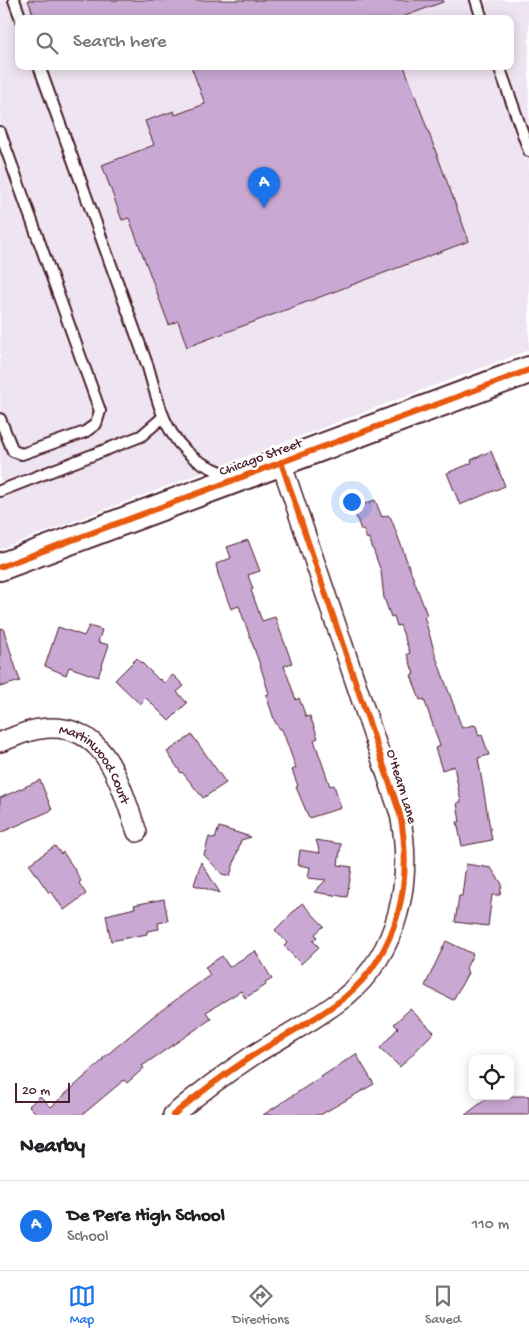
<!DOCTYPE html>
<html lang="en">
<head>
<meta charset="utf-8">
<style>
	:root { --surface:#fff; --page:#f6f6f6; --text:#202124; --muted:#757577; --line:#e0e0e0; --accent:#1a73e8 }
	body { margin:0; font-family:"Gochi Hand",sans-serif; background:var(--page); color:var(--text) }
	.controls { position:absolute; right:15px; bottom:15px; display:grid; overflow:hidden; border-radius:10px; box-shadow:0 2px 12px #0003 }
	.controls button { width:45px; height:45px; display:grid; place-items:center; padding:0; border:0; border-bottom:1px solid var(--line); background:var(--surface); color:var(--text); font:25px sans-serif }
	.scale { position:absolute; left:15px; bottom:12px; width:55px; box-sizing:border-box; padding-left:5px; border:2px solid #4a1f2b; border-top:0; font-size:14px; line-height:18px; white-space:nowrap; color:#4a1f2b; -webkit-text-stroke:4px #fff; paint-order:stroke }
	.you { position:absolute; left:351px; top:501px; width:18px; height:18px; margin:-12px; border:4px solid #fff; border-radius:50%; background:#1a73e8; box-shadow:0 0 0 8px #1a73e833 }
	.badge { display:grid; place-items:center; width:32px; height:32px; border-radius:50%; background:var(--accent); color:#fff; font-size:16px; font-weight:700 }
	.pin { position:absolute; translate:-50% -41px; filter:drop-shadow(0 1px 2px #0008) }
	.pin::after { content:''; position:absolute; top:26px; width:18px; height:15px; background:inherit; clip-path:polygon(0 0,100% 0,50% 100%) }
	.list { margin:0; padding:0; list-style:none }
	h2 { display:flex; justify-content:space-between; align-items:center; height:65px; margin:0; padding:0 20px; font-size:21px }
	h2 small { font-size:16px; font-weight:400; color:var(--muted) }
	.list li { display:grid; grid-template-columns:32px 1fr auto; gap:15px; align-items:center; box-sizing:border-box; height:90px; padding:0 20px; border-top:1px solid var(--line) }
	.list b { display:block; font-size:19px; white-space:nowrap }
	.list p { margin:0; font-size:16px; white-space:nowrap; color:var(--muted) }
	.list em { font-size:16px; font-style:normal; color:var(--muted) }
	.icon { flex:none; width:28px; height:28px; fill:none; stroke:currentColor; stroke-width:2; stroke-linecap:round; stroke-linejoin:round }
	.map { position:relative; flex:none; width:529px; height:1115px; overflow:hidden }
	.search { position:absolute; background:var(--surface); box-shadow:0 2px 12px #0003; left:15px; right:15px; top:15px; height:55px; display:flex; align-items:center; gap:12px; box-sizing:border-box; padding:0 18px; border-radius:10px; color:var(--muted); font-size:19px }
	.sheet { height:155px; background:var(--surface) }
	nav { display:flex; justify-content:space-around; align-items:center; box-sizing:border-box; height:70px; border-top:1px solid var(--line); background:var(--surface); font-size:14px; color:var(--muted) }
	nav a { display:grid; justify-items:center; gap:2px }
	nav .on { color:var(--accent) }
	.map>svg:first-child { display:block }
	.built { fill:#efe5f2; fill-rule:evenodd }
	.building { fill:#c9a9d4; stroke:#4a1f2b }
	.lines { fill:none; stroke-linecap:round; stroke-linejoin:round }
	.lane-casing { stroke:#4a1f2b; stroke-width:14 }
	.street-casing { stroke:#4a1f2b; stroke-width:22 }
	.secondary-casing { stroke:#4a1f2b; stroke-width:30 }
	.lane { stroke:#fff; stroke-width:10 }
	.street { stroke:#fff; stroke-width:19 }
	.secondary { stroke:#fff; stroke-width:26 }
	.cycleway-casing { stroke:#fff; stroke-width:9 }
	.cycleway { stroke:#e8590c; stroke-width:6 }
	.labels { text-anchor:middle; stroke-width:5; stroke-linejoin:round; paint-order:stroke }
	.street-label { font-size:14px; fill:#4a1f2b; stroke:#fff }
</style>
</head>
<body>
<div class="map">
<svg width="529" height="1115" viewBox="0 0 529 1115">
	<rect width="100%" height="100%" fill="#fff"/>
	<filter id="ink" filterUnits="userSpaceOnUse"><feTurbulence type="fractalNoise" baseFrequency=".02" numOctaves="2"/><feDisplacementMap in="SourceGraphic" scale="10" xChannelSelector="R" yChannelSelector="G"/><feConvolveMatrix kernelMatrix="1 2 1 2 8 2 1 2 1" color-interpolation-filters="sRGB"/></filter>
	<g filter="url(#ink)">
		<path class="built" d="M0,0H529V350L0,549ZM19,19H510V66H19Z"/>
		<g class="building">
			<polygon points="28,0 443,0 443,2 397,19 35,19"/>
			<polygon points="191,66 404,66 469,241 187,347 178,321 169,325 129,218 122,220 102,165 154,145 145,121 174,111 175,115 205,104"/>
			<polygon points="491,451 505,486 460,505 447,473 472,463 471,460"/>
			<polygon points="375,500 382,517 388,515 391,518 427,615 424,616 436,657 462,728 473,725 476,726 479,736 482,735 489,755 478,758 492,840 462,846 457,822 460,822 457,803 461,802 454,766 442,770 435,748 440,746 424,699 420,700 411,675 414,674 407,654 410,653 400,625 397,626 394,616 391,617 384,598 381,571 369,538 367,539 363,529 361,530 353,508"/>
			<polygon points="248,540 260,571 248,575 253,589 251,590 262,621 275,617 292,663 284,666 296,700 299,698 306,717 310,716 318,738 314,740 330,786 334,785 341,808 309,818 296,787 298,786 292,770 296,768 282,729 280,729 275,722 266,695 269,694 261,668 239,606 231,609 218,574 216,564 231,558 227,547"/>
			<polygon points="89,626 102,630 98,642 109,645 98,677 69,667 66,675 45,666 58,627 84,636"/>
			<polygon points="3,628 20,681 0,687 0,629"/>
			<polygon points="137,658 159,680 160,679 164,683 173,675 184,686 177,692 187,703 169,721 146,698 140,704 115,680"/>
			<polygon points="192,735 226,783 203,798 182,772 181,773 167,752"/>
			<polygon points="40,780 52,810 0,833 0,798"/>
			<polygon points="219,827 251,837 241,840 230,876 222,874 204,855 209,837 215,839"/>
			<polygon points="316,840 341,844 338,865 352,867 347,897 314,892 326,880 308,878 310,867 298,865 300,850 320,853"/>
			<polygon points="55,846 61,854 63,852 75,870 81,881 79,883 86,894 64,910 51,891 49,893 29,864"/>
			<polygon points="201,862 220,893 194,885"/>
			<polygon points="466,864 491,868 502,884 500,895 492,895 488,926 455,922 459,896 462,896"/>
			<polygon points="164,899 168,921 158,923 159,929 147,931 147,934 111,941 106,915 135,908 134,905"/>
			<polygon points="302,903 324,926 315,934 317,937 313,941 319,947 301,964 284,946 287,943 275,930"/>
			<polygon points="446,941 473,954 466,968 468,973 453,1000 425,986"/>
			<polygon points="255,951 272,979 265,983 266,985 245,998 241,991 206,1012 211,1019 142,1066 144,1068 127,1083 124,1080 82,1115 38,1115 29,1106 40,1096 51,1107 103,1060 102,1059 151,1018 210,975 205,967 222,956 229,967"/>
			<polygon points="410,1009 434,1032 400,1067 380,1048 398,1028 394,1024"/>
			<polygon points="356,1054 374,1084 320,1115 263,1115"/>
			<polygon points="490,1096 529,1096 529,1115 465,1115"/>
		</g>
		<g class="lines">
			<g class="lane-casing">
				<g id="lane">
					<polyline points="14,0 21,19"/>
					<polyline points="476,0 482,19"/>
					<path d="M39,66L148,367C158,401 164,435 194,458C204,466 220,471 232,477"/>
					<polyline points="499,66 529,151"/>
					<polyline points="0,132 100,411 96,424 85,432 22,454 13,451 0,419"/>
					<polyline points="0,491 141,436 162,418"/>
				</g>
			</g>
			<g class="street-casing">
				<g id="street">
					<path id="s1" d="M0,742C13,738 27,730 40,729C106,719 120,785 137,832"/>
					<path d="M173,1115C198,1094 225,1074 252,1056C283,1036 316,1020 345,997C400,951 413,880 400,814L281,462"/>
				</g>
			</g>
			<g class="secondary-casing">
				<polyline id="secondary" points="0,567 529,370"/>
			</g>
			<use href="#lane" class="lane"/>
			<use href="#street" class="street"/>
			<use href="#secondary" class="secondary"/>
			<g class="cycleway-casing">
				<g id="cycleway">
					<polyline points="0,567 529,370"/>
					<path d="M173,1115C198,1094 225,1074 252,1056C283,1036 316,1020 345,997C400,951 413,880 400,814L281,462"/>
				</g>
			</g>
			<use href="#cycleway" class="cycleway"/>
		</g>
	</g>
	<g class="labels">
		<g class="street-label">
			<text transform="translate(260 456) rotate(-20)" y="5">Chicago Street</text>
			<text dy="5" stroke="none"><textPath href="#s1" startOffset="115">Martinwood Court</textPath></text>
			<text transform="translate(403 786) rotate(73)" y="5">O'Hearn Lane</text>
		</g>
	</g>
</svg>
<div class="controls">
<button><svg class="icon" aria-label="locate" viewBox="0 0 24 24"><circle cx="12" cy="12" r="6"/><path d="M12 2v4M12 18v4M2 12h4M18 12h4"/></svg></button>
</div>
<div class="scale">20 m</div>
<div class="you"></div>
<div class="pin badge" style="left:264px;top:208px">A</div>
<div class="search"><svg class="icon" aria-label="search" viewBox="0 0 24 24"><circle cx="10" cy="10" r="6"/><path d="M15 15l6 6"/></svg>Search here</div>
</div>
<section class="sheet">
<h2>Nearby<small></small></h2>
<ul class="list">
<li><span class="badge">A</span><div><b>De Pere High School</b><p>School</p></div><em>110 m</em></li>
</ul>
</section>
<nav>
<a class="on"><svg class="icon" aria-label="map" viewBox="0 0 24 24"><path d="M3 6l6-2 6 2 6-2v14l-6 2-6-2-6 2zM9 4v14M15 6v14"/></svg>Map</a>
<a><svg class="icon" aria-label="directions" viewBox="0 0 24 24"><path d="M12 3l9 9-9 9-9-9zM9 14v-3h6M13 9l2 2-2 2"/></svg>Directions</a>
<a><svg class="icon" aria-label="saved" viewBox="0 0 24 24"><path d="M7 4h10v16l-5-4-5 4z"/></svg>Saved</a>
</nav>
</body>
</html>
